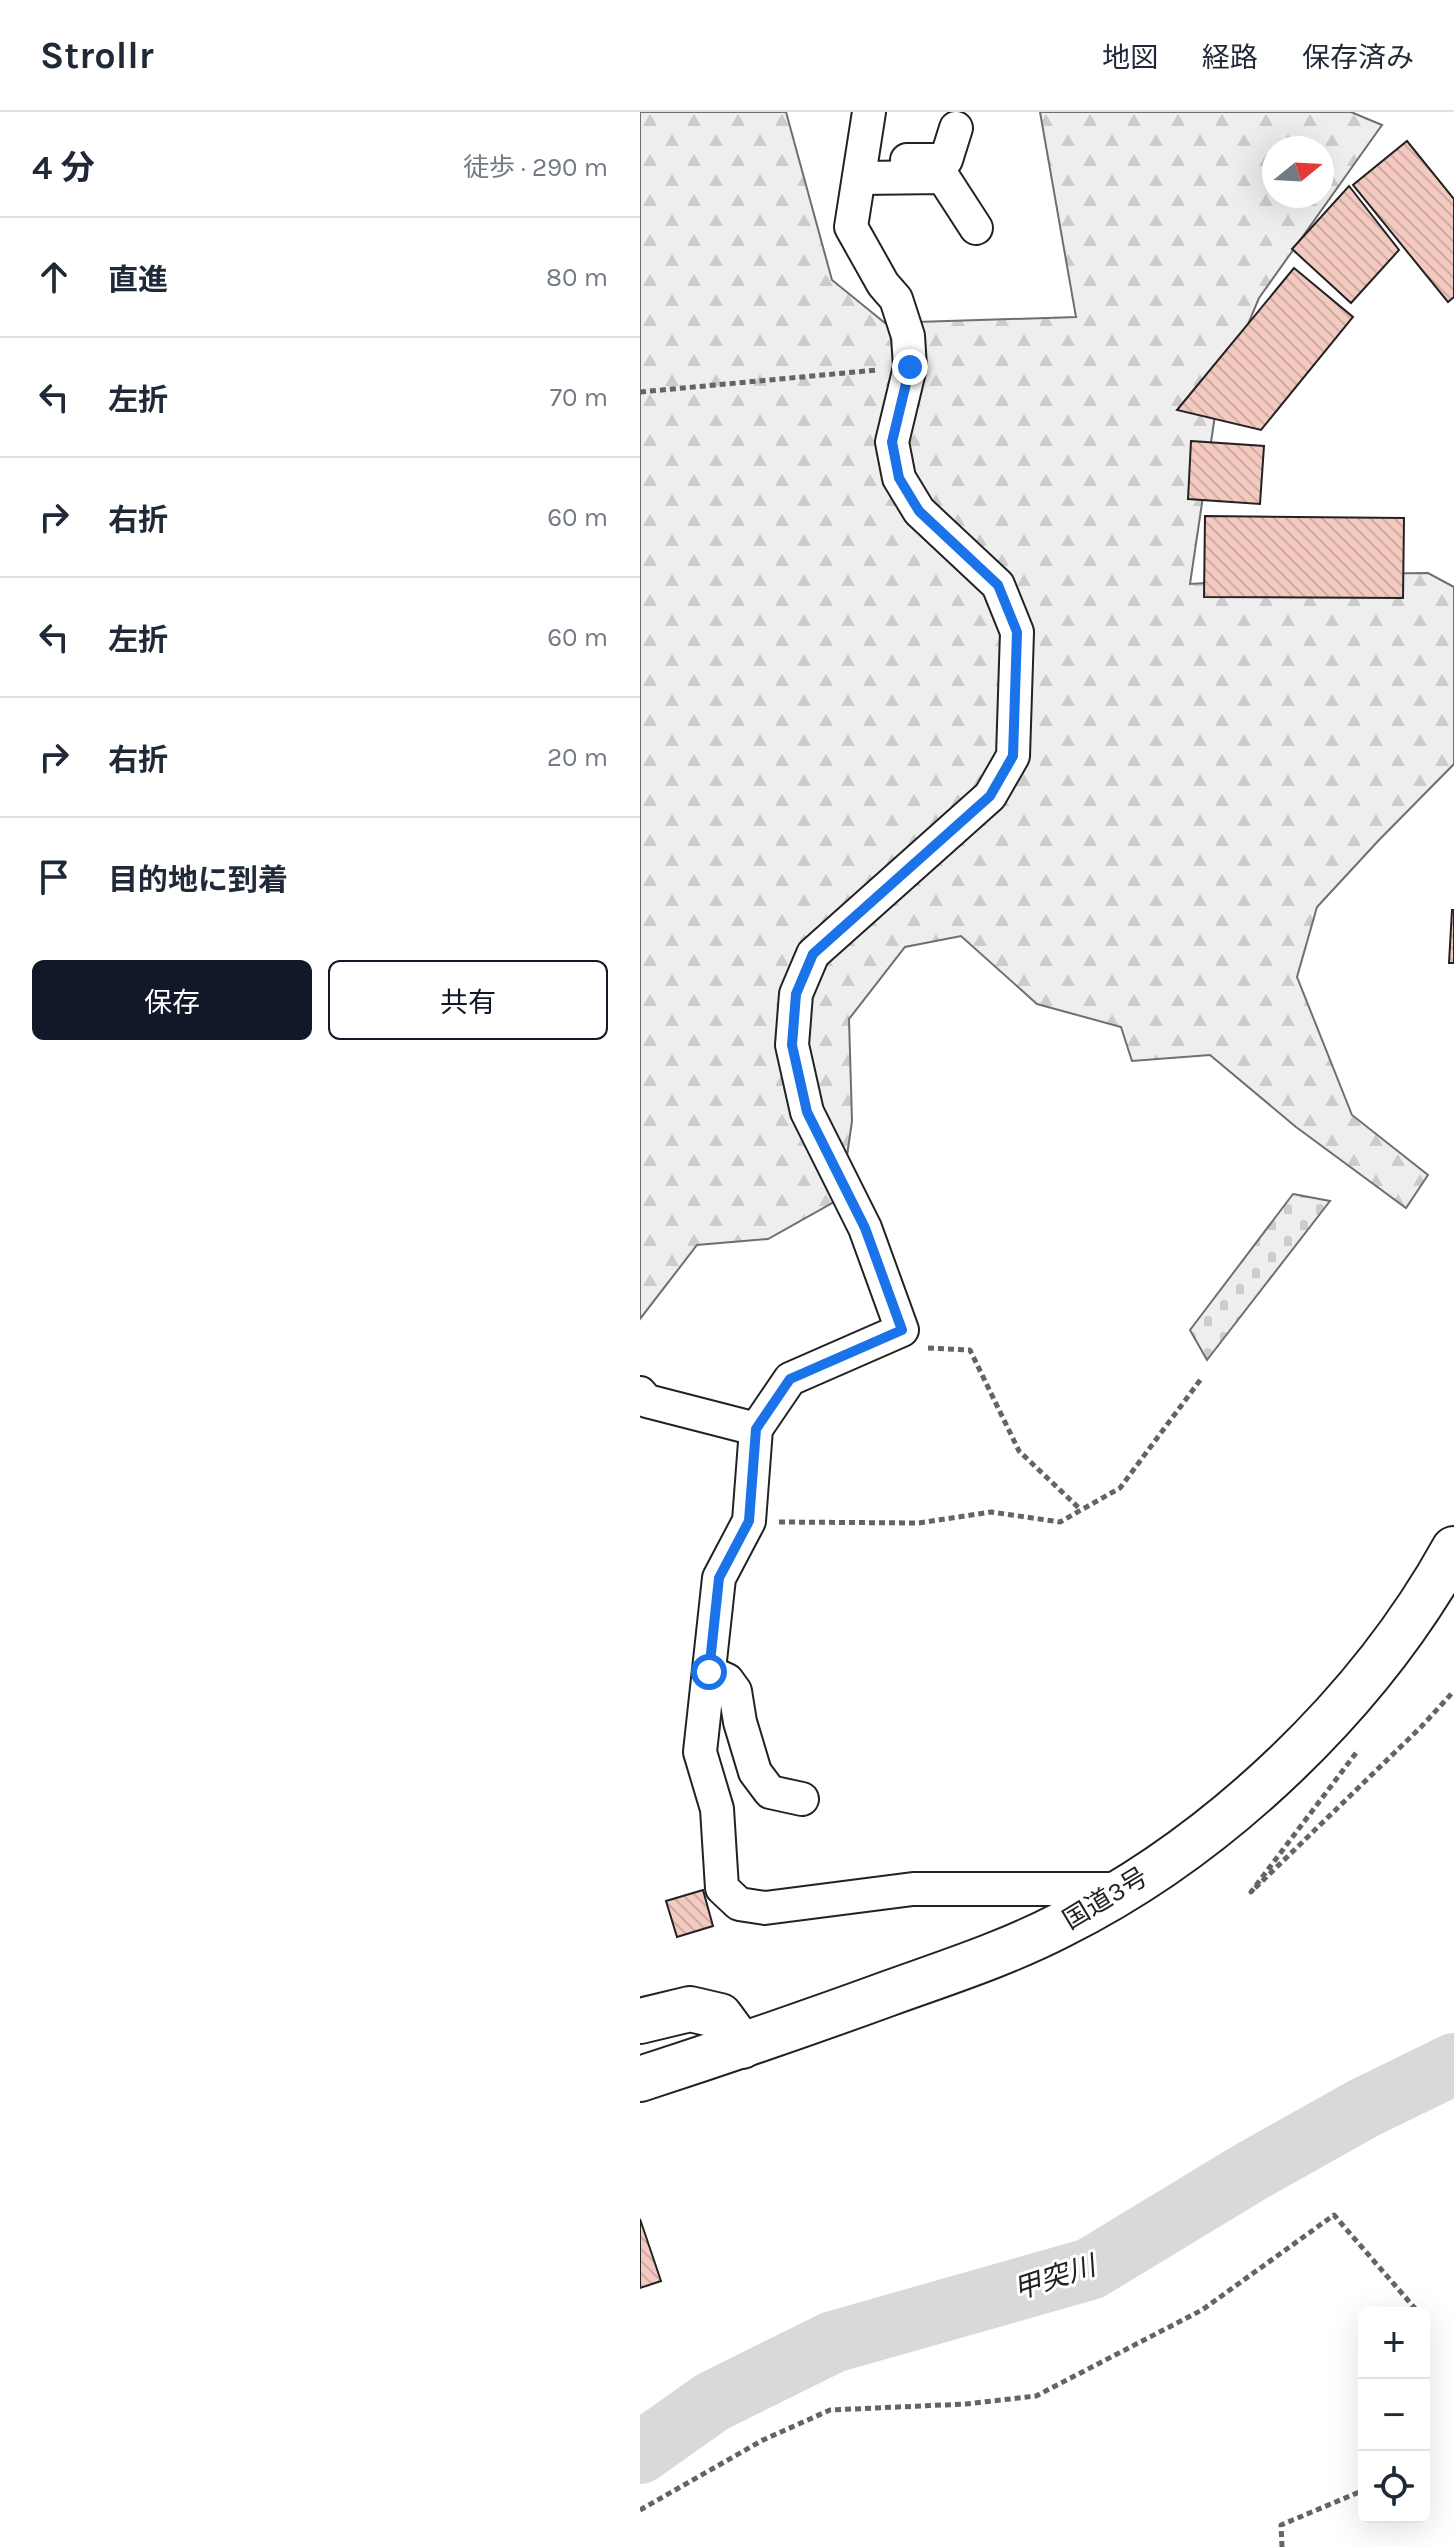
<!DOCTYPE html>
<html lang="ja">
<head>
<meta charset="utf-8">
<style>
	:root { --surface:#fff; --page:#f2f2f3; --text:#1f2937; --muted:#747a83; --line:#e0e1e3; --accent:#111827 }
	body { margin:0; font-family:Karla,"Noto Sans JP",sans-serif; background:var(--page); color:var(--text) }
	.controls { position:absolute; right:24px; bottom:24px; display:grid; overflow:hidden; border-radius:12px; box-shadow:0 8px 32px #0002 }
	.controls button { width:72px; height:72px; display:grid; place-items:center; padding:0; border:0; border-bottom:2px solid var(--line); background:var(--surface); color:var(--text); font:40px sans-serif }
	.compass { position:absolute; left:622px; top:24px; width:72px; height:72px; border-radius:50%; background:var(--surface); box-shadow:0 8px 32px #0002; rotate:72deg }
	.stop { position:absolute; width:24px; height:24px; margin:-18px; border:6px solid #1a73e8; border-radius:50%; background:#fff }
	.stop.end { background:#1a73e8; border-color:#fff; box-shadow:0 2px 8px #0008 }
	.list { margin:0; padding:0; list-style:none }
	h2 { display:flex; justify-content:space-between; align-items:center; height:104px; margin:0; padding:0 32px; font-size:34px }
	h2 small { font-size:26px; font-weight:400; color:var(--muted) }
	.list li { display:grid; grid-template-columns:52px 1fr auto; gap:24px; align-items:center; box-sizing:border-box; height:120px; padding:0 32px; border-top:2px solid var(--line) }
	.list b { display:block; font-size:30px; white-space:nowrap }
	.list em { font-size:26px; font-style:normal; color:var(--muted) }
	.actions { display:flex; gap:16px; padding:24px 32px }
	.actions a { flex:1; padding:18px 0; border:2px solid var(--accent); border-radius:12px; text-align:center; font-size:28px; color:var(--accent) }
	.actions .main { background:var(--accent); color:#fff }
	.icon { flex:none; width:44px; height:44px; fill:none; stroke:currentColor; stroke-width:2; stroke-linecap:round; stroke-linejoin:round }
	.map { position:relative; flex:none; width:814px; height:2435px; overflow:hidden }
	header { display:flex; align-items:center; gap:48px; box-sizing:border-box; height:112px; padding:0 40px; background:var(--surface); border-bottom:2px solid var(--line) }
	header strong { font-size:38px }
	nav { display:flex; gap:44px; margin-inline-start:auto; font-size:28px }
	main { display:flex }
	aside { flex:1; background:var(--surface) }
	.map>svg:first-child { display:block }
	.forest { fill:url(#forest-firs); stroke:#6f6f6f; stroke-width:2; fill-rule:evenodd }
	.cemetery { fill:url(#cemetery-stones); stroke:#6f6f6f; stroke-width:2 }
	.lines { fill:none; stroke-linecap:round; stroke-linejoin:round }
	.river { stroke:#d9d9d9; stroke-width:62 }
	.building { fill:url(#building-back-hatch); stroke:#222; stroke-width:2 }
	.minor-casing { stroke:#222; stroke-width:36 }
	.secondary-casing { stroke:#222; stroke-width:48 }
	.trunk-casing { stroke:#222; stroke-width:48 }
	.path { stroke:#646464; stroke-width:5; stroke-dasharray:6 4; stroke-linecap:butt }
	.minor { stroke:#fff; stroke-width:32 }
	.secondary { stroke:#fff; stroke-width:44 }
	.trunk { stroke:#fff; stroke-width:44 }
	.route { stroke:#1a73e8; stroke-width:10 }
	.labels { text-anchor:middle; stroke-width:6; stroke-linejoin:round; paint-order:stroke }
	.street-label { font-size:26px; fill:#222; stroke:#fff }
	.water-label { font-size:28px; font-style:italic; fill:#222; stroke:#fff }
</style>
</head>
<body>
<header>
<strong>Strollr</strong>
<nav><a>地図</a><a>経路</a><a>保存済み</a></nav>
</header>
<main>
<aside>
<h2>4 分<small>徒歩 · 290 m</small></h2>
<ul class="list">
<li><svg class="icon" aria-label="ahead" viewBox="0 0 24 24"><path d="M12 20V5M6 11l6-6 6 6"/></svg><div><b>直進</b></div><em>80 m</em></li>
<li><svg class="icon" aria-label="left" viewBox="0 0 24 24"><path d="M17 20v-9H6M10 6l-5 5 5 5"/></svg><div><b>左折</b></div><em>70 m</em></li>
<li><svg class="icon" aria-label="right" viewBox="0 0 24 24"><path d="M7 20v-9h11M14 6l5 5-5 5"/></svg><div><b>右折</b></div><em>60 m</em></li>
<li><svg class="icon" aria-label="left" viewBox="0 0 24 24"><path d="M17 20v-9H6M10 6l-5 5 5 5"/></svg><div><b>左折</b></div><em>60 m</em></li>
<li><svg class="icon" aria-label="right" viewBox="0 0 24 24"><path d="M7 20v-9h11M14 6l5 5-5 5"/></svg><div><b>右折</b></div><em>20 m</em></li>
<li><svg class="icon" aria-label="arrive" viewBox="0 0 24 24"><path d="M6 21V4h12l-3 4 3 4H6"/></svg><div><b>目的地に到着</b></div></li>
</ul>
<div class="actions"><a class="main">保存</a><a>共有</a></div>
</aside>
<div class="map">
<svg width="814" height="2435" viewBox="0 0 814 2435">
	<defs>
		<pattern id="forest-firs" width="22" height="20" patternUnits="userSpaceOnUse" patternTransform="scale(2)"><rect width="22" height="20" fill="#eee"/><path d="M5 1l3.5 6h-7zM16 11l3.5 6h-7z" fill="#ccc"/></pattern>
		<pattern id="cemetery-stones" width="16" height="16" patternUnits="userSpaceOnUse" patternTransform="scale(2)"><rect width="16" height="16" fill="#eee"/><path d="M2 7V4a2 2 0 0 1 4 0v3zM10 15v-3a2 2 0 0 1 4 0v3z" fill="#ccc"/></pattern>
		<pattern id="building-back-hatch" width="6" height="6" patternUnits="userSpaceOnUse" patternTransform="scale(2)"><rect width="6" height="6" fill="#f3c9c0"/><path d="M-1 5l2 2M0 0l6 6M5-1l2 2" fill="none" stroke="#d0aca5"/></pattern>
	</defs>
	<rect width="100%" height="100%" fill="#fff"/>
	<path class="forest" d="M0,0H146L192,168L245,211L436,205L400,0H711L742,13L619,186L578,283L550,472L705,462L788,461L814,475V652L739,728L677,795L657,865L712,1003L788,1063L766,1096L656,1015L570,943L492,949L481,915L397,892L321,824L265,835L209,907L212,1009L201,1086L128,1127L57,1133L0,1207ZM634,36H682V84H634Z"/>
	<polygon class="cemetery" points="653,1082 690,1089 567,1248 550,1218"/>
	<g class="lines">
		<polyline class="river" points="0,2341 72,2290 193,2230 450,2157 610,2060 724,1996 814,1952"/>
	</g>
	<g class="building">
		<polygon points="767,29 814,87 814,185 808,190 713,73"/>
		<polygon points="709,74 759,138 711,191 652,137"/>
		<polygon points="654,156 713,205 621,318 537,298"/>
		<polygon points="551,329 624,334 620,392 548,387"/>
		<polygon points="565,404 764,406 763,486 564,485"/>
		<polygon points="812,798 814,798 814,851 809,851"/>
		<polygon points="63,1778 73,1814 37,1825 26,1789"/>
		<polygon points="0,2107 21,2169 0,2176"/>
	</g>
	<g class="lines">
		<g class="minor-casing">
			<g id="minor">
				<polyline points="229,0 211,115 243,172 256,187 268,224 270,255 252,330 259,366 279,399 358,473 377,520 373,644 350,684 173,842 156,882 152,933 167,1000 225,1116 262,1218 150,1267 116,1317 109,1409 79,1466 60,1640 77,1697 82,1776 99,1792 125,1796 273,1777 484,1777"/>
				<polyline points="267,48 306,48 316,16"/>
				<polyline points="219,66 303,65 336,116"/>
				<polyline points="0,1281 7,1289 116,1317"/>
				<polyline points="69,1560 87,1568 95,1579 100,1610 115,1660 130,1680 162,1687"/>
			</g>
		</g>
		<g class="secondary-casing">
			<polyline id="secondary" points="0,1909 50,1897 80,1904 102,1934"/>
		</g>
		<g class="trunk-casing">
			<path id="trunk" d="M0,1967C83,1940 165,1912 247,1882C305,1861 365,1842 421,1813C579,1734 729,1591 814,1437"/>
		</g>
		<g class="path">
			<polyline points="0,280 237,258"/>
			<polyline points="288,1236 330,1238 379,1339 441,1398"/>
			<polyline points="139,1410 279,1411 351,1400 420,1410 480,1376 561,1267"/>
			<polyline points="716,1641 611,1780 781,1615 814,1579"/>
			<polyline points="784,2207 787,2211 784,2225"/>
			<polyline points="0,2398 123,2328 190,2298 326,2292 396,2284 562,2198 694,2103 779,2201"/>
			<polyline points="642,2435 641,2413 724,2378"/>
		</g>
		<use href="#minor" class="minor"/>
		<use href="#secondary" class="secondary"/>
		<use href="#trunk" class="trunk"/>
	</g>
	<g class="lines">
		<polyline class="route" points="69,1560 79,1466 109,1409 116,1317 150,1267 262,1218 225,1116 167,1000 152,933 156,882 173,842 350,684 373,644 377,520 358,473 279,399 259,366 252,330 270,255"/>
	</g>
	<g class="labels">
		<g class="street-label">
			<text transform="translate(465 1786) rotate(-31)" y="9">国道3号</text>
		</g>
		<g class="water-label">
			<text transform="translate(414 2165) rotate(-18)" y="10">甲突川</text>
		</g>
	</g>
</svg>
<div class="controls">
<button>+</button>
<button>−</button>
<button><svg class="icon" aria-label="locate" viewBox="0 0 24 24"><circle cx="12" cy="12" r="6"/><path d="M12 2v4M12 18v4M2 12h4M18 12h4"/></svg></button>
</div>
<svg class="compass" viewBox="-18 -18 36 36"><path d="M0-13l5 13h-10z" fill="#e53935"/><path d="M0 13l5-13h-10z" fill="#747a83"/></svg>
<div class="stop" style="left:69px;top:1560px"></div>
<div class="stop end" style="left:270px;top:255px"></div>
</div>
</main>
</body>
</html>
